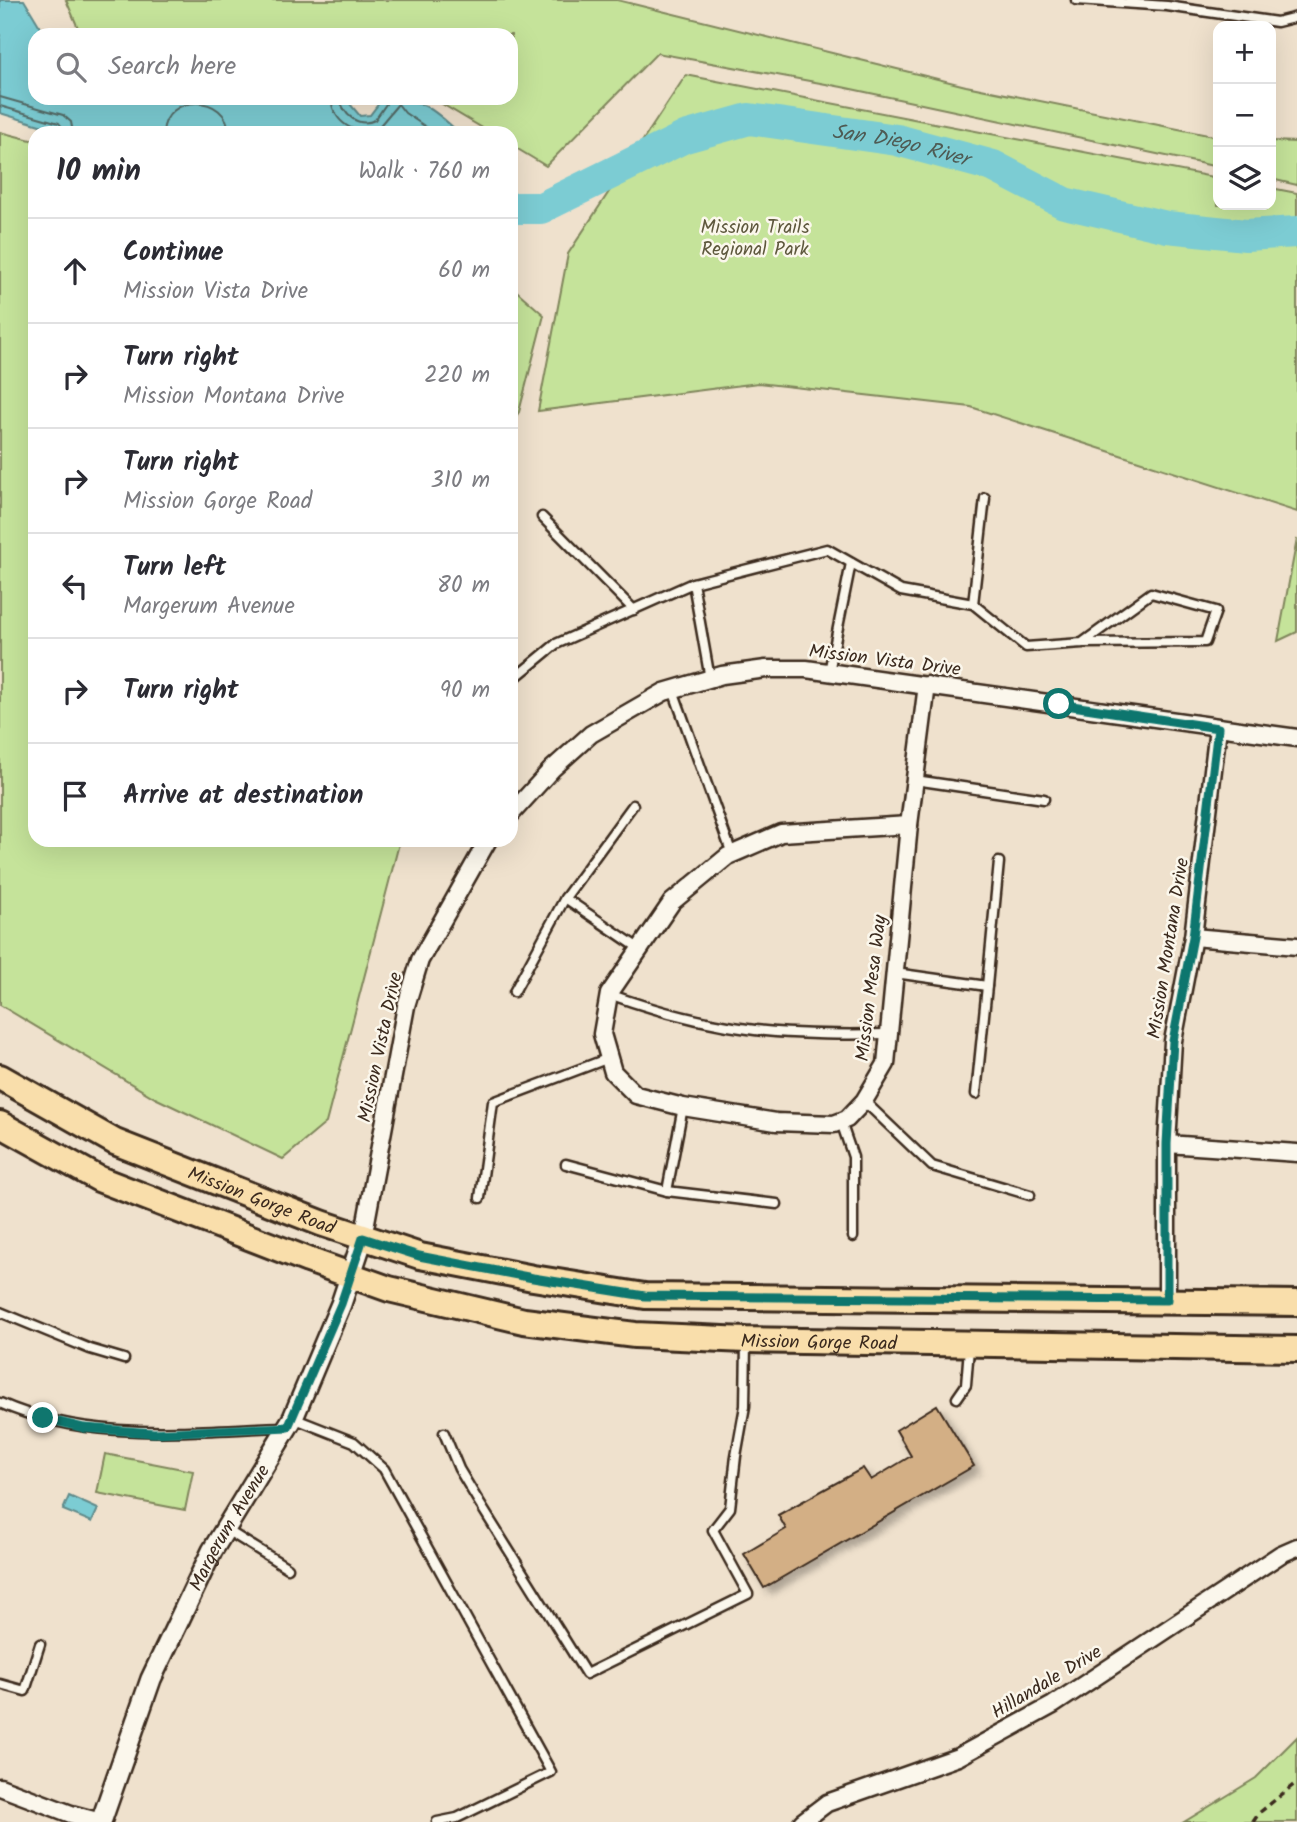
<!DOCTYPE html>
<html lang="en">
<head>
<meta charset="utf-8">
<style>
	:root { --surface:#fff; --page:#f7f7f7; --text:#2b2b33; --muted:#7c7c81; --line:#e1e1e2 }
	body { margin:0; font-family:Kalam,sans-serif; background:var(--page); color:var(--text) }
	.controls { position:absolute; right:21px; top:21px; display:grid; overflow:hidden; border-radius:14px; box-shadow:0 7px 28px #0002 }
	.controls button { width:63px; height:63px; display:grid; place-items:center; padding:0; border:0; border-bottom:2px solid var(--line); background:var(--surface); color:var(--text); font:35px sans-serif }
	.stop { position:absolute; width:21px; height:21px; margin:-16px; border:5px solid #0f766e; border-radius:50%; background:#fff }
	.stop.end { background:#0f766e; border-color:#fff; box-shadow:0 2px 7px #0008 }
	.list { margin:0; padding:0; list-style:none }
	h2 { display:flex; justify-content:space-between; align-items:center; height:91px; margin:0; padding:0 28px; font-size:30px }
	h2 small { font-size:23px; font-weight:400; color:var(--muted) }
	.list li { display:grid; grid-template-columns:46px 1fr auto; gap:21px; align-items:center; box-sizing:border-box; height:105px; padding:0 28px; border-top:2px solid var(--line) }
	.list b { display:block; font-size:26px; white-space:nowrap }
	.list p { margin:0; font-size:23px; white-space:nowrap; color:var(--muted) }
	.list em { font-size:23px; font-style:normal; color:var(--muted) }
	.icon { flex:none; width:38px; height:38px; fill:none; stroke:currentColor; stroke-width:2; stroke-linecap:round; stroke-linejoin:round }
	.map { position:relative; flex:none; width:1297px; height:1822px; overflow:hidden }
	.search { position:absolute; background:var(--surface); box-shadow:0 7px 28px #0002; left:28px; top:28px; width:490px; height:77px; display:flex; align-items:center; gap:18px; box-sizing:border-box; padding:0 24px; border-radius:21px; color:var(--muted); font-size:26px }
	.panel { position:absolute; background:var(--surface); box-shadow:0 7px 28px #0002; left:28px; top:126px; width:490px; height:721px; border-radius:21px }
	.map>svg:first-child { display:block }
	.green { fill:#c5e39a; stroke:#80865c; stroke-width:2 }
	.water { fill:#7bccd3; stroke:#618b8b; stroke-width:2 }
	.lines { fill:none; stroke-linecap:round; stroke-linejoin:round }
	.shore { stroke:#556b66; stroke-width:2 }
	.river { stroke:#7bccd3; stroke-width:32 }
	.building { fill:#d3af85; stroke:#3b2a1e; stroke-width:2; filter:url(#shadow) }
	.service-casing { stroke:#3b2a1e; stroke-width:13 }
	.minor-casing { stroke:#3b2a1e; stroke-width:21 }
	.tertiary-casing { stroke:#3b2a1e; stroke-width:24 }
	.primary-casing { stroke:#3b2a1e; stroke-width:30 }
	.path { stroke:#3b2a1e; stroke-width:3.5; stroke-dasharray:7 5; stroke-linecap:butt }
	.service { stroke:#fbf7ec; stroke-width:8 }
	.minor { stroke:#fbf7ec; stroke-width:16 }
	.tertiary { stroke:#fbf7ec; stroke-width:19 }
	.primary { stroke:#f9deab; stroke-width:24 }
	.route { stroke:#0f766e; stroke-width:9 }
	.labels { text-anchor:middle; stroke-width:5; stroke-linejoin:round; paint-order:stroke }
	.park-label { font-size:19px; fill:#5e583d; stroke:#fbf7ec }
	.street-label { font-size:19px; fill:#3b2a1e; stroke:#fbf7ec }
	.water-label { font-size:21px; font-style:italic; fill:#4e5b54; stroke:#fbf7ec }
</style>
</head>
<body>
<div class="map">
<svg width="1297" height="1822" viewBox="0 0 1297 1822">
	<defs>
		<filter id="shadow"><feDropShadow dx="6" dy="6" stdDeviation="3.5" flood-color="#0004"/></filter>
	</defs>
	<rect width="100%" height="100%" fill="#efe1cd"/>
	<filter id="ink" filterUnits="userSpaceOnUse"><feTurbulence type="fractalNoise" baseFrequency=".0143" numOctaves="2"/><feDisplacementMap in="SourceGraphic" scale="14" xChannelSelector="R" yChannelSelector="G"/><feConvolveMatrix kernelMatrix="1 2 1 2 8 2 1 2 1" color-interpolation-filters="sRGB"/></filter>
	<g filter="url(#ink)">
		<g class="green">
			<polygon points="66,0 617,0 966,86 1218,137 1218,167 842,87 657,53 546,166 511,145 511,133 491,133 432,98 511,98 511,35 81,35"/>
			<polygon points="686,75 1218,178 1218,205 1271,205 1271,188 1297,193 1297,512 971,407 758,383 538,411 568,254"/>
			<polygon points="0,132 35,141 35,840 400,840 326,1123 283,1159 155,1098 0,1005"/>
			<polygon points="1271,141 1297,142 1297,185 1271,179"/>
			<polygon points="512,287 544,315 519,412 511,423"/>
			<polygon points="1297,539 1297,632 1278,641"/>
			<polygon points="105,1454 193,1471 185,1510 97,1493"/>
			<polygon points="1297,1737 1297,1822 1184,1822 1256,1778"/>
		</g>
		<g class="water">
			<path d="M0,0H24L45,35H35V98H202L214,101L237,98H345L360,116L370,115L383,98C420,98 432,107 459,133H221L197,129L169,133H88L56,130L0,113Z"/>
			<polygon points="69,1496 98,1509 92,1522 63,1510"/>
		</g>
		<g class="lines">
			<g class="shore">
				<polyline points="0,97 63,115 71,122 73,133"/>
				<path d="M331,98C333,122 355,137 377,129L398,104L405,113L435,133"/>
				<path d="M340,98C343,115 358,128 375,120L386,104L387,98"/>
				<polyline points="0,106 59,123 63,128 64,133"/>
				<path d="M163,133C165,93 228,93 229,133"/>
			</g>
			<path class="river" id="s1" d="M511,208H541L685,137L749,119L897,140L993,166L1064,203L1167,227L1246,235L1297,232"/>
		</g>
		<polygon class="building" points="937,1405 974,1466 764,1588 744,1554 786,1529 778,1515 863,1468 871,1480 911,1456 896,1430"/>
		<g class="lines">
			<g class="service-casing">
				<g id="service">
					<polyline points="1076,0 1167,6 1277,22 1297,17"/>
					<polyline points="542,517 634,610"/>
					<polyline points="693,583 827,549 901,591 973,604 1026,647 1082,643 1205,642 1216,611 1151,593 1082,643"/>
					<polyline points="973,604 985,498"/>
					<polyline points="829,672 851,563"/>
					<polyline points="511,681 556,644 693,583 710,679"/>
					<polyline points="673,690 732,854"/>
					<polyline points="915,780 1044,799"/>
					<polyline points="633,805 565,898 640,949"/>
					<polyline points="895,973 987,986 976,1094"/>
					<polyline points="987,986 999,862"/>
					<polyline points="514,992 565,898"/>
					<path d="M609,994C656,1011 706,1024 755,1030C799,1035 844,1035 888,1034"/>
					<polyline points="864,1101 932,1166 1030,1195"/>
					<polyline points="841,1122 853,1157 853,1237"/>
					<polyline points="566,1164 667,1191 777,1204"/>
					<polyline points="667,1191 683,1107"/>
					<polyline points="480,1198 493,1102 609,1058"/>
					<polyline points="0,1312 90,1349 124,1359"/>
					<polyline points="957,1398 966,1385 969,1348"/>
					<path d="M0,1403C90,1443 189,1430 285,1427"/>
					<polyline points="293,1418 354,1442 384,1469 551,1772 457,1818 437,1822"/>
					<polyline points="444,1433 459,1469 480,1504 586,1674 748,1594 713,1530 730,1508 736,1456 745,1406 746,1343"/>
					<polyline points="225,1529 288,1568"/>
					<polyline points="0,1684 25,1691 40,1644"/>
				</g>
			</g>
			<g class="minor-casing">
				<g id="minor">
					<polyline points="511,814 552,769 591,734 664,692 722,675 766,669 806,669 1297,738"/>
					<polygon points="909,825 886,1064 864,1101 847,1119 834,1124 776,1122 683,1107 636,1095 613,1072 602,1034 609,994 672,902 728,856 781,833"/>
					<polyline points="909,825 927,685"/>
					<polyline points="1193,937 1297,946"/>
					<polyline points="1167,1144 1297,1153"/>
					<polyline points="363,1238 406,1006 420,960 488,840"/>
					<polyline points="1167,1300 1167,1144 1173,1041 1193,937 1218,728"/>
					<polyline points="0,1787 71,1814 101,1822"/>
					<polyline points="802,1822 827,1803 958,1757 1053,1705 1281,1554 1297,1547"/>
				</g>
			</g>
			<g class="tertiary-casing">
				<g id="tertiary">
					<path id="s2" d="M101,1822L151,1679L212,1551L293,1418L341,1304L363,1238"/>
				</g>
			</g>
			<g class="primary-casing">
				<g id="primary">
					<path id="s3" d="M0,1077L115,1142L321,1223L420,1256L533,1278L645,1296L1297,1303"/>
					<path id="s4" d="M0,1124L99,1179L308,1260L389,1289L524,1321L635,1335L746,1340L1297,1349"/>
				</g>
			</g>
			<polyline class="path" points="1253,1822 1259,1813 1297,1782"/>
			<use href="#service" class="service"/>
			<use href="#minor" class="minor"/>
			<use href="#tertiary" class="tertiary"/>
			<use href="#primary" class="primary"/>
		</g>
	</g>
	<g class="lines" filter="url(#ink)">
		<polyline class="route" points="43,1418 84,1428 154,1433 288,1427 341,1304 363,1238 419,1256 533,1278 645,1296 1167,1300 1167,1144 1173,1041 1193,937 1218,728 1059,704"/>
	</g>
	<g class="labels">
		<g class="park-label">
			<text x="755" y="233">Mission Trails<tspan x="755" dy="22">Regional Park</tspan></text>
		</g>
		<g class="street-label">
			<text transform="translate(885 659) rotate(7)" y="7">Mission Vista Drive</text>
			<text transform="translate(1167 948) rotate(-81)" y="7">Mission Montana Drive</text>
			<text transform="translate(870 988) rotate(-83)" y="7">Mission Mesa Way</text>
			<text transform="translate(379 1047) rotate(-78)" y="7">Mission Vista Drive</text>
			<text dy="7" stroke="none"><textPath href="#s3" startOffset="290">Mission Gorge Road</textPath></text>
			<text dy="7" stroke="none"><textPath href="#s4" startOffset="858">Mission Gorge Road</textPath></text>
			<text dy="7" stroke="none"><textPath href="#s2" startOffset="322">Margerum Avenue</textPath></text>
			<text transform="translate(1046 1681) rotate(-31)" y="7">Hillandale Drive</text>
		</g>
		<g class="water-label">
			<text dy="7" stroke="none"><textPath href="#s1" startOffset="411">San Diego River</textPath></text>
		</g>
	</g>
</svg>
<div class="controls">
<button>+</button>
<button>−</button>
<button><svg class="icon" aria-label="layers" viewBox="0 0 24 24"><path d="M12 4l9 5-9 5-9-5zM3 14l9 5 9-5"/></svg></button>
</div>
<div class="stop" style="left:1059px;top:704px"></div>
<div class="stop end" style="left:43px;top:1418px"></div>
<div class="search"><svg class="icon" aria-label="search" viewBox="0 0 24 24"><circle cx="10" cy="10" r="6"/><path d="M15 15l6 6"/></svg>Search here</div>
<section class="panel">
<h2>10 min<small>Walk · 760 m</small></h2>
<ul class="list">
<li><svg class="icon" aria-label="ahead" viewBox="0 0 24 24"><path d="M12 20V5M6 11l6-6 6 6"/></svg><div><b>Continue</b><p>Mission Vista Drive</p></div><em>60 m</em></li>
<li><svg class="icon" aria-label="right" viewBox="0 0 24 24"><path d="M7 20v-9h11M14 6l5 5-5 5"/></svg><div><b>Turn right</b><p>Mission Montana Drive</p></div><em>220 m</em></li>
<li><svg class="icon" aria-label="right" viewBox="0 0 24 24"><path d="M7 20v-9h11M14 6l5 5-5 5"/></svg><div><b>Turn right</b><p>Mission Gorge Road</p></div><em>310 m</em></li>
<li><svg class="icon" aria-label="left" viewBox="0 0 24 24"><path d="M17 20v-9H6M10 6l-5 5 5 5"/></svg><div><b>Turn left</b><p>Margerum Avenue</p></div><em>80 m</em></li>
<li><svg class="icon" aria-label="right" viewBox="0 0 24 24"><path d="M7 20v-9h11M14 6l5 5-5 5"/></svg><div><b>Turn right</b></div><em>90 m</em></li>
<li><svg class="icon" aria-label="arrive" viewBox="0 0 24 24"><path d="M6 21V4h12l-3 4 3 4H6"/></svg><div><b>Arrive at destination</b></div></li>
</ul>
</section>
</div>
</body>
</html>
